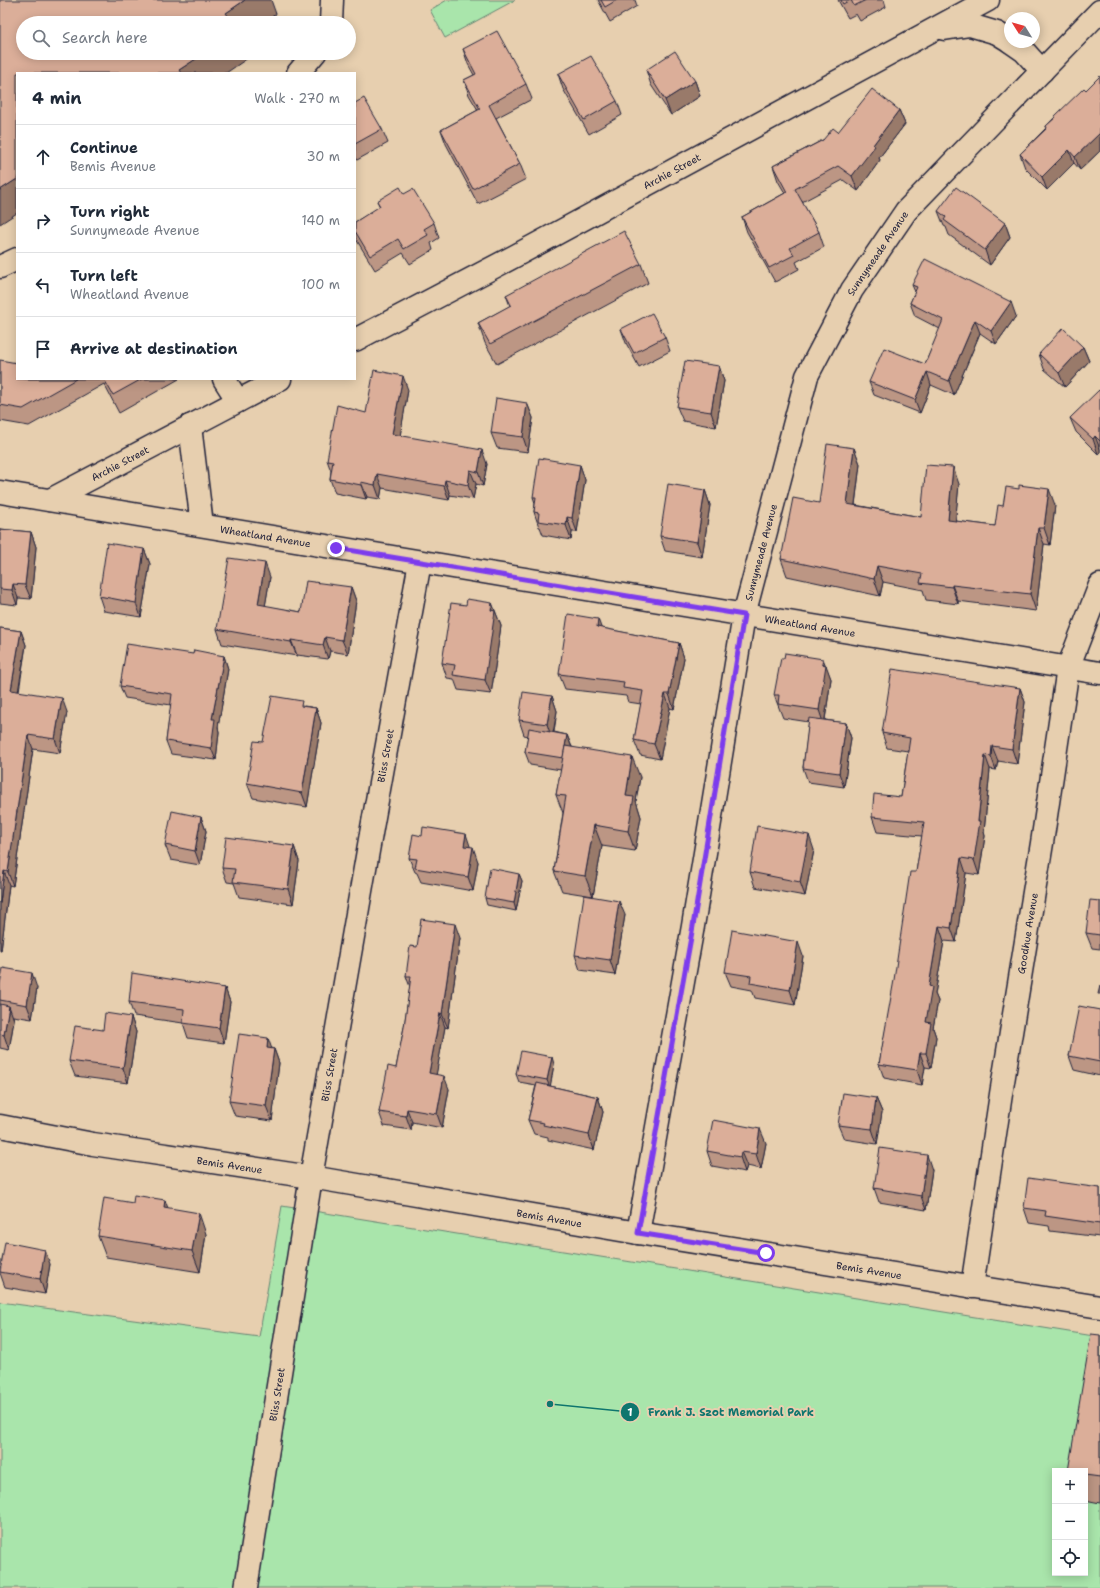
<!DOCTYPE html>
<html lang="en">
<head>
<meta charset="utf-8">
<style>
	:root { --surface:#fff; --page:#f6f6f7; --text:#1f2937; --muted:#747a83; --line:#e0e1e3 }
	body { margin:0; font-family:"Shantell Sans",sans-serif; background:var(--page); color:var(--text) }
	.controls { position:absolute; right:12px; bottom:12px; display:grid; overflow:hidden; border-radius:0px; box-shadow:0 2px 10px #0003 }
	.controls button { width:36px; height:36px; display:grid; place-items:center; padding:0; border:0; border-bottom:1px solid var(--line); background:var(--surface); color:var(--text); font:20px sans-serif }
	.compass { position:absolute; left:1004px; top:12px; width:36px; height:36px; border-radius:50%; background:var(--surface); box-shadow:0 2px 10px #0003; rotate:307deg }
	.stop { position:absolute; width:12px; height:12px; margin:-9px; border:3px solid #7c3aed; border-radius:50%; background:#fff }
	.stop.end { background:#7c3aed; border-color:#fff; box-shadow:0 1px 4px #0008 }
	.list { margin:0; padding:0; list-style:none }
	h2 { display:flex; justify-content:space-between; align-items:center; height:52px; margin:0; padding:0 16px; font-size:17px }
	h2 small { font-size:13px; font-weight:400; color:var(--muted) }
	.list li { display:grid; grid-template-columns:26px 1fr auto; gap:12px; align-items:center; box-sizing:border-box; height:64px; padding:0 16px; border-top:1px solid var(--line) }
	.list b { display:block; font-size:15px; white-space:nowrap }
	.list p { margin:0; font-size:13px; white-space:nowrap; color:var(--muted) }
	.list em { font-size:13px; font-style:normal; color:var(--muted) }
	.icon { flex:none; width:22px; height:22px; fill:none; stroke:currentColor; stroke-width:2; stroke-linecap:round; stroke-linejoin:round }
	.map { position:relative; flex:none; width:1100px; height:1588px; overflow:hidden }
	.search { position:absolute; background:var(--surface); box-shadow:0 2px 10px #0003; left:16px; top:16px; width:340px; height:44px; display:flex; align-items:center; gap:10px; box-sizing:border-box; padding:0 14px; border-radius:22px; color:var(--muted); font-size:15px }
	.panel { position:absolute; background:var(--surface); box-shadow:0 2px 10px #0003; left:16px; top:72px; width:340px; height:308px; border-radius:0px }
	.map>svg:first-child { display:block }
	.park { fill:#a9e5ab; stroke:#668473; fill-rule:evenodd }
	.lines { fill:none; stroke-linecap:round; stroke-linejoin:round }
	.minor-casing { stroke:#22223b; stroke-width:25 }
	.minor { stroke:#e7cfaf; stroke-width:22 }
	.wall { fill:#bc9684; stroke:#22223b }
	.shaded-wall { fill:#997a6b; stroke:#22223b }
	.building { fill:#dbae99; stroke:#22223b }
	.route { stroke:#7c3aed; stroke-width:5 }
	.labels { text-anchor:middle; stroke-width:4; stroke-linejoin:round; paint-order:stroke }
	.street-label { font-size:10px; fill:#22223b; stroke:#e7cfaf }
	.leader { fill:none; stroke:#0f766e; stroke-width:1.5 }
	.callout-dot { fill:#0f766e; stroke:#e7cfaf; stroke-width:1.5 }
	.mark-label { font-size:12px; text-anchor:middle; font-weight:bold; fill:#fff }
	.callout-label { font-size:11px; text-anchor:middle; font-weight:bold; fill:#0f766e; stroke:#e7cfaf; stroke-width:4; stroke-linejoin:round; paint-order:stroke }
</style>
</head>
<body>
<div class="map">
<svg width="1100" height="1588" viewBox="0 0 1100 1588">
	<rect width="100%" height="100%" fill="#e7cfaf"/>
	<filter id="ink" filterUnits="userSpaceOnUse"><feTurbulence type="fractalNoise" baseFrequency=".025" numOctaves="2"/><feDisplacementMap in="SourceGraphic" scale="8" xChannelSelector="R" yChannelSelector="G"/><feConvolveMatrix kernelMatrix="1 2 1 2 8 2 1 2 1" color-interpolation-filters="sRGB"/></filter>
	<g filter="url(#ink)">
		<g class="park">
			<polygon points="447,0 515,0 445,38 430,10"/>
			<path d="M282,1206L1100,1337V1588H0V1302L259,1337ZM1055,1471H1085V1573H1055Z"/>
		</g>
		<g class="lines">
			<g class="minor-casing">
				<g id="minor">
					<polyline points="331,23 332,0"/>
					<polyline points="944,29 970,25 997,33 1010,41"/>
					<polyline points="1011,42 1024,51 1042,71"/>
					<polyline points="298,73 315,53"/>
					<polyline points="0,267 17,259"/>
					<path id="s1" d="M355,340L515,256L988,0"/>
					<polyline points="224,379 238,401"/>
					<polyline points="190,426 202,525"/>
					<path id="s2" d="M0,492L489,573L1100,673"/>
					<path id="s3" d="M50,500L280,379"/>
					<path id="s4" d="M0,1126L93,1144L311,1177L638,1233L1100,1307"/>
					<path id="s5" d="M638,1233L693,926L744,615L807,376L852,290L906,211L1100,11"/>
					<path id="s6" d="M972,1287L1001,1094L1042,843L1068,668L1100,585"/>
					<path id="s7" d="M246,1588L311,1177L372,828L420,562"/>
				</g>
			</g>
			<use href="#minor" class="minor"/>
		</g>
		<g class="wall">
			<polygon points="598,0 635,0 637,6 610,22"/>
			<polygon points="838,0 884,0 886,7 860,21 856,14 848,18"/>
			<polygon points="463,49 526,84 532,99 496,118 520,164 526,179 478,204 446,144 441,130 478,110 469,95 464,80 474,75 468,64"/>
			<polygon points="646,70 695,81 700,96 671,115 651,85"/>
			<polygon points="558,74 617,101 622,115 589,134 563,89"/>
			<polygon points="1100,76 1100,151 1080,170 1074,163 1047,190 1025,168 1020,154 1046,128 1046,126 1055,117 1055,116 1086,90"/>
			<polygon points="355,103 382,129 388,143 357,160 355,156"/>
			<polygon points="899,110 905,124 879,158 880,160 858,191 843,180 802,202 819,232 824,247 796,262 799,269 775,282 747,232 742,217 785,193 778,181 773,166 838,132"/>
			<polygon points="404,194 434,223 439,238 431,243 433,250 410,264 403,253 375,270 356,239 355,236 355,222 380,207 377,201"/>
			<polygon points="938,211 1005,223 1010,237 990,265 949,235 946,227 944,226"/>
			<polygon points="641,264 648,283 497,364 485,343 478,323 510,306 506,295"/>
			<polygon points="912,285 1016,316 996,344 980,333 954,395 931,385 920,413 874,395 869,382 925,364 940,329 915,316 910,303 915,292"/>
			<polygon points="621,329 665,337 670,351 639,367 626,343"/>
			<polygon points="1083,347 1089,361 1065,387 1044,369 1039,354"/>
			<polygon points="0,360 17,379 179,379 119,413 104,384 29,426 0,421"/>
			<polygon points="719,366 724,381 716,427 683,421 677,407"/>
			<polygon points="408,390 400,435 487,464 483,486 476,484 473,499 450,495 449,500 382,488 380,499 367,497 366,499 335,493 330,479 331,471 327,460 366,413"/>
			<polygon points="1100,391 1100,452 1098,454 1076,432 1070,418"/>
			<polygon points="527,403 533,418 528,452 497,448 491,433"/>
			<polygon points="854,448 860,464 855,505 921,517 959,484 955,521 995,526 1003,506 1055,505 1050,545 1044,544 1036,611 958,601 958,604 926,600 923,590 883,582 880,596 787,576 781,559 819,503"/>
			<polygon points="580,465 585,480 577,532 572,532 571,540 543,535 540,527 539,527 534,512 535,503 533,497"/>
			<polygon points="705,490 710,505 702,557 665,551 660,536"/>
			<polygon points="0,529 31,532 36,547 31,599 18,598 17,605 0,603"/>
			<polygon points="144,549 150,564 141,617 104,611 99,596"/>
			<polygon points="270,577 265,606 301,612 351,587 356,601 348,654 330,651 328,659 297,655 297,656 222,644 217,629"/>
			<polygon points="492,603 501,626 491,694 458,690 454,679 447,678 442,663"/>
			<polygon points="0,628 21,631 26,645 19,691 67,712 60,753 33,749 13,886 9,885 1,951 0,951"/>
			<polygon points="601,628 679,643 684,658 674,709 670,708 660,759 640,755 634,740 641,704 628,702 626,696 565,689 559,674"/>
			<polygon points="193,654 224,656 228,669 218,727 219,732 216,760 171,754 166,741 171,705 125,698 120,686"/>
			<polygon points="825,664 831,679 825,720 846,723 851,738 844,787 808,782 803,768 809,722 783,718 774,695"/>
			<polygon points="1020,688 1025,702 1017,764 998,761 996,770 990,769 984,832 985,836 979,875 966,873 956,942 944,941 935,994 938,1001 933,1028 936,1037 931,1068 925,1067 922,1085 884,1078 879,1064 916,872 922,836 877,832 872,817 901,797 908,751 887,748 882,733"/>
			<polygon points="552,696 557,711 554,732 567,735 572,747 640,777 636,801 641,817 635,851 602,846 593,896 562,891 554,871 563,813 556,795 561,770 530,765 525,752 528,736 524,735 519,720"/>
			<polygon points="304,706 316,708 321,723 307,807 253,798 247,783 263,742"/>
			<polygon points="201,817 206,831 200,865 171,860 165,845"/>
			<polygon points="294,846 299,861 293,904 239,897 234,883 227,882 222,868"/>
			<polygon points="470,847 478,862 473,891 421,882 417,873 415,872 409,858"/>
			<polygon points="814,850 805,896 755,887 750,872"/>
			<polygon points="519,874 522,881 516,911 487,905 485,898"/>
			<polygon points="1100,901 1100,949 1092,948 1086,933"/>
			<polygon points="625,915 615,975 580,970 575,955"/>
			<polygon points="460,938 448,1028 445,1027 436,1074 449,1089 442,1128 412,1122 411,1130 384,1126 379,1112 396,1068 404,1027 410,987 406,976 417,947"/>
			<polygon points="803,956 795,1005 755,998 752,990 731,986 725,972"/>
			<polygon points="0,984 37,988 32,1019 13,1016 14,1020 9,1050 0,1048"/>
			<polygon points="225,988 230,1002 224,1043 188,1038 183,1023 134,1016 129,1002"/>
			<polygon points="1100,1010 1100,1076 1074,1070 1069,1056"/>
			<polygon points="131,1017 136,1032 128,1083 75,1076 69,1061 103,1030"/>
			<polygon points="272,1048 274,1049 279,1063 272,1121 235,1116 229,1101"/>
			<polygon points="554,1064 550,1086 598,1097 603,1112 594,1150 548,1140 548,1137 534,1134 528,1120 536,1085 519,1082 516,1074"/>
			<polygon points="876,1098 882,1112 877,1144 844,1139 838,1125"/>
			<polygon points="766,1143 761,1169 747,1166 745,1172 712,1166 707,1151"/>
			<polygon points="932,1170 926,1210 879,1202 874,1188"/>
			<polygon points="1100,1188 1100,1237 1050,1231 1049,1226 1029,1223 1024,1208"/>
			<polygon points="168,1208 206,1234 200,1272 106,1257 98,1236"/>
			<polygon points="50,1264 45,1294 5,1287 0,1273 0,1271"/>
			<polygon points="1100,1335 1100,1503 1085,1500 1085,1471"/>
		</g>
		<g class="shaded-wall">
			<polygon points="245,0 271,0 276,14 262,23 230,23 226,13"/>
			<polygon points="205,53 246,53 248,58 226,73 180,73 179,70"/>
			<polygon points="695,81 700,96 671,115 665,100"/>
			<polygon points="899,110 905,124 879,158 880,160 858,191 852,176 873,145"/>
			<polygon points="1100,133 1100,151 1080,170 1075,157"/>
			<polygon points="1069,150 1074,163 1047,190 1042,177"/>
			<polygon points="17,179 17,213 0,224 0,190"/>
			<polygon points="1005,223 1010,237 990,265 985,250"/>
			<polygon points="1011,302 1016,316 996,344 991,331"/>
			<polygon points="975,320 980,333 954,395 949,381"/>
			<polygon points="1083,347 1089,361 1065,387 1059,373"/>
			<polygon points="719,366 724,381 716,427 711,412"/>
			<polygon points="927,372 931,385 920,413 915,400"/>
			<polygon points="403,376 408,390 398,448 392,434"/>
			<polygon points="527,403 533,418 528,452 523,437"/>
			<polygon points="1095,436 1100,449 1100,452 1098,454 1093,439"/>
			<polygon points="854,448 860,464 853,520 847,504"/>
			<polygon points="482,450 487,464 483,486 478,472"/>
			<polygon points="580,465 585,480 577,532 572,518"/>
			<polygon points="953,467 959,484 954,537 948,520"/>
			<polygon points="470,470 476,484 473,499 468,485"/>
			<polygon points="377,474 382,488 380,499 375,485"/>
			<polygon points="445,480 450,495 449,500 444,486"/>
			<polygon points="361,482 367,497 366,499 361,485"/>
			<polygon points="1049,489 1055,505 1050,545 1044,528"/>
			<polygon points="705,490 710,505 702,557 697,542"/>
			<polygon points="567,517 572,532 571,540 566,525"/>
			<polygon points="1038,528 1044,544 1036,611 1030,594"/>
			<polygon points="31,532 36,547 31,599 25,585"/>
			<polygon points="144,549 150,564 141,617 136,603"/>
			<polygon points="265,563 270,577 263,619 258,604"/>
			<polygon points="877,566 883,582 880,596 874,579"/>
			<polygon points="13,584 18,598 17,605 12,590"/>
			<polygon points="952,585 958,601 958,604 952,587"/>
			<polygon points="351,587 356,601 348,654 342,640"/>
			<polygon points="492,603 501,626 491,694 485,680"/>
			<polygon points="598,619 603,633 597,627"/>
			<polygon points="21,631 26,645 16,704 11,690"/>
			<polygon points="325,637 330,651 328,659 323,645"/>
			<polygon points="291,640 297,655 297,656 291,642"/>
			<polygon points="679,643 684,658 674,709 669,694"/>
			<polygon points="224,656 228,669 218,727 219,732 216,760 211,748 212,719"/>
			<polygon points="823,659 826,666 826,665 831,679 824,725 819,710"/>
			<polygon points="1020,688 1025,702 1017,764 1012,749"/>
			<polygon points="665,694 670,708 660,759 654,744"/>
			<polygon points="552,696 557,711 552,739 547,724"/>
			<polygon points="62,698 67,712 60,753 55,739"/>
			<polygon points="316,708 321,723 307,807 302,793"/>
			<polygon points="846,723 851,738 844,787 839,773"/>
			<polygon points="28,735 33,749 13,886 8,872"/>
			<polygon points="567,735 572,748 563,758"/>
			<polygon points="992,746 998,761 996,770 991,756"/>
			<polygon points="985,755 990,769 984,832 985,836 979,875 974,860"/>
			<polygon points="632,757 640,777 636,801 641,817 635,851 628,831 626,796"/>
			<polygon points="201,817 206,831 200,865 195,851"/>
			<polygon points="594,825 602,846 593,896 585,876"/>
			<polygon points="466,834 471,849 464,846"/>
			<polygon points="809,835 814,850 805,896 800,882"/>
			<polygon points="294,846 299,861 293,904 288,889"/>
			<polygon points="473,847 478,862 473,891 468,877"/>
			<polygon points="961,858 966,873 956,942 951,928"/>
			<polygon points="4,871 9,885 1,951 0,948 0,903"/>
			<polygon points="519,874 522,881 516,911 514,903"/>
			<polygon points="619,901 625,915 615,975 610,960"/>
			<polygon points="455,924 460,938 448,1028 442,1014"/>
			<polygon points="939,926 944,941 935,994 938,1001 933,1028 936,1037 931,1068 926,1053 926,1022 929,986"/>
			<polygon points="798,942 803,956 795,1005 790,990"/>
			<polygon points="32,973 37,988 32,1019 27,1005"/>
			<polygon points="225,988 230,1002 224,1043 219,1028"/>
			<polygon points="9,1006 14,1020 9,1050 4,1035"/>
			<polygon points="440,1013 445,1027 434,1087 429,1073"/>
			<polygon points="131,1017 136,1032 128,1083 123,1068"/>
			<polygon points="268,1038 273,1052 267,1048"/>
			<polygon points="274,1049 279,1063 272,1121 266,1106"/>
			<polygon points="920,1053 925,1067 922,1085 917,1070"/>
			<polygon points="552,1057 554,1064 550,1088 547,1080"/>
			<polygon points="444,1076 449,1089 442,1128 437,1114"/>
			<polygon points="598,1097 603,1112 594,1150 589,1135"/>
			<polygon points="876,1098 882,1112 877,1144 872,1129"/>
			<polygon points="407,1109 412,1122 411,1130 406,1116"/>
			<polygon points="760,1129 766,1143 761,1169 756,1154"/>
			<polygon points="741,1152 747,1166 745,1172 740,1157"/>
			<polygon points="927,1155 932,1170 926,1210 921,1196"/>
			<polygon points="165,1200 173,1222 164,1207"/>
			<polygon points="199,1213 206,1234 200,1272 192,1251"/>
			<polygon points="45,1250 50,1264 45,1294 40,1279"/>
		</g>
		<g class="building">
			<polygon points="0,0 245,0 226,13 233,23 23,23 23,53 205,53 179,70 181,73 17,73 17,179 0,190"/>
			<polygon points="601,0 617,0 605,7"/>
			<polygon points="841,0 850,0 843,4"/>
			<polygon points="851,0 866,0 854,6"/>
			<polygon points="497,31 526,84 489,105 520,164 473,189 441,130 480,109 464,80 476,74 463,49"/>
			<polygon points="675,51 695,81 665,100 646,70"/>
			<polygon points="591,56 617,101 584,120 558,74"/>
			<polygon points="1100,76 1100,133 1075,157 1069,150 1042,177 1020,154 1047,128 1046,126 1056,117 1055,116 1084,88 1086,90"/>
			<polygon points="872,89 899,110 873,145 875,146 852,176 838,166 795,189 819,232 790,248 794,255 769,268 742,217 787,192 773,166 823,140 833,128 838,132"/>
			<polygon points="364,98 382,129 355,144 355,103"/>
			<polygon points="400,187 404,194 413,189 434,223 424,229 428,235 404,249 398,239 370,256 355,231 355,222 380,206 377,201"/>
			<polygon points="956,187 1005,223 985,250 944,220 946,217 938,211"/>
			<polygon points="624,231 641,264 490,344 478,323 511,305 506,295"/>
			<polygon points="925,259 1011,302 991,331 975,320 949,381 927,372 915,400 869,382 884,348 925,364 943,320 910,303 917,287 912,285"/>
			<polygon points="652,313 665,337 634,353 621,329"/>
			<polygon points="1063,328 1083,347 1059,373 1039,354"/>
			<polygon points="0,360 17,363 17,379 76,379 23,409 0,405"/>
			<polygon points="685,361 719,366 711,412 677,407"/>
			<polygon points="374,370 403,376 392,434 482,450 478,472 470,470 468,485 445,480 444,486 377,474 375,485 361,482 361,485 330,479 333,461 327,460 337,405 366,413"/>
			<polygon points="104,379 142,379 113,395"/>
			<polygon points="1099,390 1100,391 1100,441 1095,436 1093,439 1070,418"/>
			<polygon points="496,398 527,403 523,437 491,433"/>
			<polygon points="827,444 854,448 847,504 921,517 926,465 953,467 948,520 995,526 998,505 1003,506 1006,487 1019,489 1019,485 1049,489 1044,528 1038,528 1030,594 952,585 952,587 920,583 922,574 877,566 874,579 781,559 793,498 819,503"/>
			<polygon points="539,458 580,465 572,518 567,517 566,525 538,521 539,513 534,512 536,497 533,497"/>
			<polygon points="668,484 705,490 697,542 660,536"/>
			<polygon points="0,529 31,532 25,585 13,584 12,590 0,589"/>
			<polygon points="107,543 144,549 136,603 99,596"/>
			<polygon points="229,558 265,563 258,604 301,612 306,581 351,587 342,640 325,637 323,645 291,640 291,642 217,629"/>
			<polygon points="467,599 492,603 491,610 495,611 485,680 453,675 455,665 442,663 451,603 466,605"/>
			<polygon points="568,614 598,619 597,627 679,643 669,694 665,694 654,744 634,740 643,691 623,688 624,682 559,674"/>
			<polygon points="0,628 21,631 11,690 62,698 55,739 28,735 8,872 4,871 0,903"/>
			<polygon points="127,644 193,654 194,650 224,656 212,719 215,719 211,748 166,741 172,694 120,686"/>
			<polygon points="785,653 823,659 822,664 826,665 819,710 778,704 779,695 774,695 781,658 784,658"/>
			<polygon points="892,669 1020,688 1012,749 992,746 991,756 985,755 978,821 980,821 974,860 961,858 951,928 939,926 929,986 932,987 926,1022 931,1023 926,1053 920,1053 917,1070 879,1064 894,980 910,872 916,872 924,822 872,817 874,794 901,797 910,738 882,733"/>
			<polygon points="523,692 552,696 547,724 519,720"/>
			<polygon points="272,696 302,701 301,706 316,708 302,793 247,783 254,741 263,742"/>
			<polygon points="809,718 846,723 839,773 803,768"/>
			<polygon points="529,728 567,735 563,758 525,752"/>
			<polygon points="565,746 632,757 626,796 634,797 628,831 594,825 585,876 554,871 566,796 556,795"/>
			<polygon points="172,811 201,817 195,851 165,845"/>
			<polygon points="757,826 809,835 800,882 750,872"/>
			<polygon points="423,827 466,834 464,846 473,847 468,877 415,868 417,859 409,858 413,834 422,836"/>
			<polygon points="226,837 294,846 288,889 233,882 235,869 222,868"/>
			<polygon points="490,868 519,874 514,903 485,898"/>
			<polygon points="584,895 619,901 610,960 575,955"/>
			<polygon points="1090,900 1100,901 1100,935 1086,933"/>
			<polygon points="421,919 455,924 442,1014 440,1013 429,1073 444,1076 437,1114 407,1109 406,1116 379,1112 388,1066 396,1068 404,1027 411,976 406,976 410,946 417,947"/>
			<polygon points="732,930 798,942 790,990 750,983 751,976 725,972"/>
			<polygon points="3,968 32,973 27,1005 0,1000 0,984"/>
			<polygon points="132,973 225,988 219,1028 183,1023 184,1009 129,1002"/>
			<polygon points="1100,986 1100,994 1098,994"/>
			<polygon points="0,1004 9,1006 4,1035 0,1034"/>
			<polygon points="1079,1006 1100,1010 1100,1062 1069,1056"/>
			<polygon points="105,1013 131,1017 123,1068 69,1061 75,1026 103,1030"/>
			<polygon points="239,1034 268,1038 267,1048 274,1049 266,1106 229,1101"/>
			<polygon points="521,1051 552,1057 547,1080 516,1074"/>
			<polygon points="537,1083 598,1097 589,1135 543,1125 544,1123 528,1120"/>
			<polygon points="843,1093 876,1098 872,1129 838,1125"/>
			<polygon points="713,1120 760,1129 756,1154 741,1152 740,1157 707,1151"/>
			<polygon points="880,1148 927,1155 921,1196 874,1188"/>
			<polygon points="1028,1178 1100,1188 1100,1224 1045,1216 1046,1211 1024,1208"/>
			<polygon points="134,1195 165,1200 164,1207 199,1213 192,1251 98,1236 104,1198 133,1203"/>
			<polygon points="5,1242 45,1250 40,1279 0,1272"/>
			<polygon points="1091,1334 1100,1335 1100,1477 1085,1475 1085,1471 1068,1471"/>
		</g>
	</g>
	<g class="lines" filter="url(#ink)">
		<polyline class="route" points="336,548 744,615 693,926 638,1233 766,1253"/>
	</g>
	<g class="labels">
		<g class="street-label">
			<text dy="4" stroke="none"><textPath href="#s1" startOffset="359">Archie Street</textPath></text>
			<text dy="4" stroke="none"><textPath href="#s5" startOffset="1016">Sunnymeade Avenue</textPath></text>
			<text dy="4" stroke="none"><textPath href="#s3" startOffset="79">Archie Street</textPath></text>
			<text dy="4" stroke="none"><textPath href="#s2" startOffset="269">Wheatland Avenue</textPath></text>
			<text dy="4" stroke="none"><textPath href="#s5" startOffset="692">Sunnymeade Avenue</textPath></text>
			<text dy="4" stroke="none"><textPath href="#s2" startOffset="821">Wheatland Avenue</textPath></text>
			<text dy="4" stroke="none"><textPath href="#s7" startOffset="844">Bliss Street</textPath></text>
			<text dy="4" stroke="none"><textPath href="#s6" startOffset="358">Goodhue Avenue</textPath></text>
			<text dy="4" stroke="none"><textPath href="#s7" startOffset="520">Bliss Street</textPath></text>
			<text dy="4" stroke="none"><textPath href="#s4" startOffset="233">Bemis Avenue</textPath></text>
			<text dy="4" stroke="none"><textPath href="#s4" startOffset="557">Bemis Avenue</textPath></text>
			<text dy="4" stroke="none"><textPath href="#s4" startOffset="881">Bemis Avenue</textPath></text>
			<text dy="4" stroke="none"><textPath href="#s7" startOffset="196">Bliss Street</textPath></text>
		</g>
	</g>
	<path class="leader" d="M550 1404L630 1412"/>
	<g class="callout-dot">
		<circle cx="550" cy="1404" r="4"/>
		<circle cx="630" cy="1412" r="10"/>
	</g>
	<g class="mark-label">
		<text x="630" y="1416">1</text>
	</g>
	<g class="callout-label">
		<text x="731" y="1416">Frank J. Szot Memorial Park</text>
	</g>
</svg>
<div class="controls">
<button>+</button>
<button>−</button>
<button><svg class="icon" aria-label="locate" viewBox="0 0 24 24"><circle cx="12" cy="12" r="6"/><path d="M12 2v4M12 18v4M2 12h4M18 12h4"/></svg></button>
</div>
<svg class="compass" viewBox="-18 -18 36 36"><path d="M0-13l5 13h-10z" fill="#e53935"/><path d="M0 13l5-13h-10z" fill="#747a83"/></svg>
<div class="stop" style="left:766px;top:1253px"></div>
<div class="stop end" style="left:336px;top:548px"></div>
<div class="search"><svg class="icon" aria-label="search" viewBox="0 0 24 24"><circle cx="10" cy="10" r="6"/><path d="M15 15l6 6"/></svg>Search here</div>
<section class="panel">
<h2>4 min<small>Walk · 270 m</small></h2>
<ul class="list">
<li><svg class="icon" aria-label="ahead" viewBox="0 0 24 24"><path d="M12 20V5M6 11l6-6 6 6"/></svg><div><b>Continue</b><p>Bemis Avenue</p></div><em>30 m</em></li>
<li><svg class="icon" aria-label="right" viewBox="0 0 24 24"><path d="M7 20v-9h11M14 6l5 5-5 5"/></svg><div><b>Turn right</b><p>Sunnymeade Avenue</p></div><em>140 m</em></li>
<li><svg class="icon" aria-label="left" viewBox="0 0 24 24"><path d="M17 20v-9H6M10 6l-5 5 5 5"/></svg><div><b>Turn left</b><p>Wheatland Avenue</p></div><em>100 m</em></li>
<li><svg class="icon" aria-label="arrive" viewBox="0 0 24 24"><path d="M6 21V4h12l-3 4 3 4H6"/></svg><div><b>Arrive at destination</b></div></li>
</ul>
</section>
</div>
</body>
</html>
